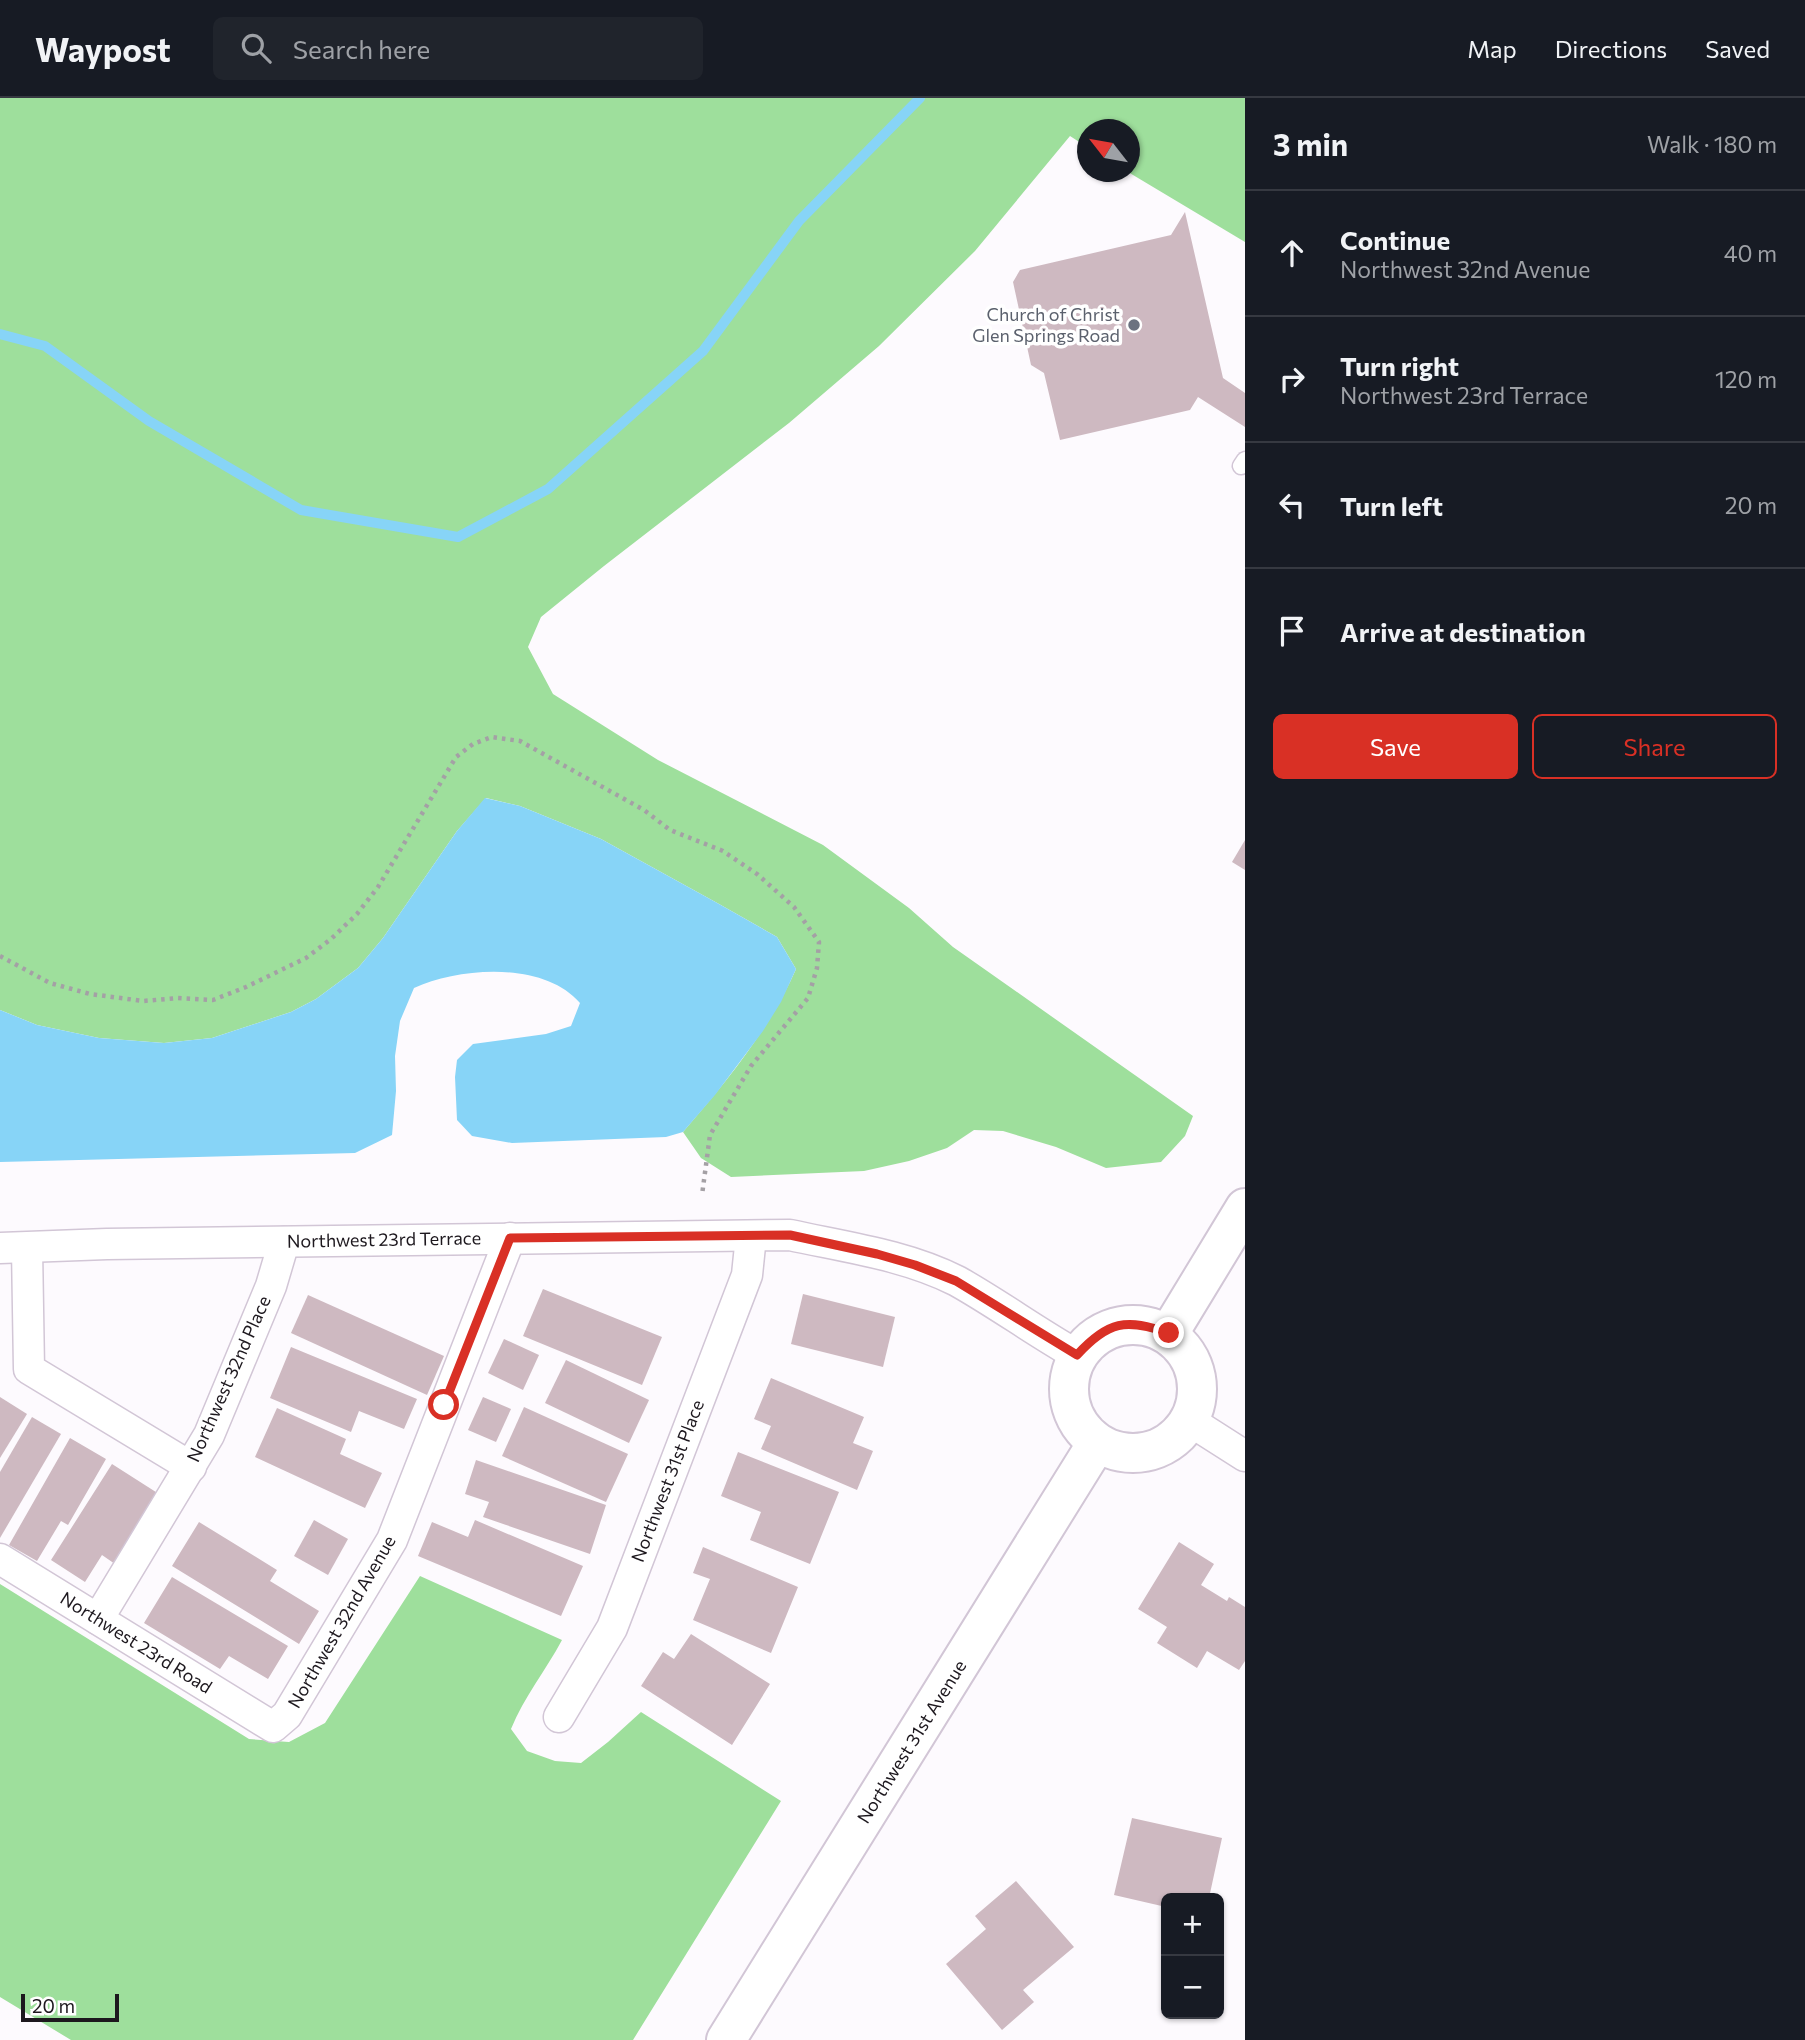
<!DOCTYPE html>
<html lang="en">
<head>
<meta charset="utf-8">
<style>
	:root { --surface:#171b24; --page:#20242c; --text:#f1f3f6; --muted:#9ea1a6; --line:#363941; --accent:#d93025 }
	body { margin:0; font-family:Commissioner,sans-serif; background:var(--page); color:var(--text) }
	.controls { position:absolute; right:21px; bottom:21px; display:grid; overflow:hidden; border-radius:10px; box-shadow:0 2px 5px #0004 }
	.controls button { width:63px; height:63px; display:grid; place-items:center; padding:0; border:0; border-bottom:2px solid var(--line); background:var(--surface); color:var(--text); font:35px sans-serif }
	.compass { position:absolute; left:1077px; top:21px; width:63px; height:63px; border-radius:50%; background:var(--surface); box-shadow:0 2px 5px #0004; rotate:301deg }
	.scale { position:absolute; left:21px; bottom:18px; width:98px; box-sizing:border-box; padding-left:7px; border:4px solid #1d181e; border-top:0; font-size:19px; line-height:24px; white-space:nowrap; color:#1d181e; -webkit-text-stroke:5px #fff; paint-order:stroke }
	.stop { position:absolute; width:21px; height:21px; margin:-16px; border:5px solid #d93025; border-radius:50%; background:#fff }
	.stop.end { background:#d93025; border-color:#fff; box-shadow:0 2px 7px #0008 }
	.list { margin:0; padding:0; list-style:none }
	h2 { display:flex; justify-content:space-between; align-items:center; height:91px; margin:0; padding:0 28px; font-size:30px }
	h2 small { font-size:23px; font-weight:400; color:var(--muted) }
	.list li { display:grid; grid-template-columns:46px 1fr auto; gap:21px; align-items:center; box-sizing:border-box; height:126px; padding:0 28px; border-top:2px solid var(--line) }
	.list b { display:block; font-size:26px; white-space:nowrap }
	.list p { margin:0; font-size:23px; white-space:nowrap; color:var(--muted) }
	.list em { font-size:23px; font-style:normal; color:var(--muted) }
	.actions { display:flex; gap:14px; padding:21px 28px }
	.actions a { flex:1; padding:16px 0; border:2px solid var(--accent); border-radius:10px; text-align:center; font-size:24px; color:var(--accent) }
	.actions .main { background:var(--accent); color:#fff }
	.icon { flex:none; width:38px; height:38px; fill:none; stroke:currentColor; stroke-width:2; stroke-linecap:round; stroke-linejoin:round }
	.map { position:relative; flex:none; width:1245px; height:1942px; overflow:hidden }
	header { display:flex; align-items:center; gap:42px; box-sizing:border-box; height:98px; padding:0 35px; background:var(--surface); border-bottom:2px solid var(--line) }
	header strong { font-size:33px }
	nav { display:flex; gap:38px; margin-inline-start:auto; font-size:24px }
	.search { width:490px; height:63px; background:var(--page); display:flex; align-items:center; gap:18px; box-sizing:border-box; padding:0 24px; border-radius:10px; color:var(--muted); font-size:26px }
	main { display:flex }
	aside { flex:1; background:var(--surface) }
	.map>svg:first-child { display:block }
	.forest { fill:#9edf9c }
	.water { fill:#87d4f7 }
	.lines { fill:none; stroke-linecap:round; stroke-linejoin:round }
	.stream { stroke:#87d4f7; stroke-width:10 }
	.building { fill:#ceb9c1 }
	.service-casing { stroke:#d2c6d6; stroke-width:19 }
	.minor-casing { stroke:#d2c6d6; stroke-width:33 }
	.tertiary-casing { stroke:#d2c6d6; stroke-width:42 }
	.path { stroke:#a4a0a5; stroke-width:4.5; stroke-dasharray:3.5 5; stroke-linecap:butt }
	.service { stroke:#fff; stroke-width:16 }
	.minor { stroke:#fff; stroke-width:30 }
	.tertiary { stroke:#fff; stroke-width:38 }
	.route { stroke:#d93025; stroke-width:9 }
	.worship-dot { fill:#6b7280; stroke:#fff; stroke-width:2.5 }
	.labels { text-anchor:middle; stroke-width:7; stroke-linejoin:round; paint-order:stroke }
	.worship-label { font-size:18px; fill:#5b616d; stroke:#fff; text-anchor:end }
	.street-label { font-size:18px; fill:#1d181e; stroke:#fff }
</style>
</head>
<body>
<header>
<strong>Waypost</strong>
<div class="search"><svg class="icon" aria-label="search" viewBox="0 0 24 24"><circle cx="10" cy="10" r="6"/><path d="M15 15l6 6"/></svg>Search here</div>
<nav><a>Map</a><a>Directions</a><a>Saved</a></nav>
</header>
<main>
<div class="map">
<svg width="1245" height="1942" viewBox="0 0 1245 1942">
	<rect width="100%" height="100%" fill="#fdfafe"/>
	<g class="forest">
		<path d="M0,0H1245V144L1128,74L1129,32H1087V49L1070,38L975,153L879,248L789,325L604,468L541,519L528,549L553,596L658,662L823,747L909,810L953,849L1193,1018L1185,1038L1161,1064L1106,1070L1056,1049L1003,1033L974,1032L947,1050L909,1063L864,1073L731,1079L701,1060L683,1034C727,983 769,932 796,871L777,839L719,806L601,741L520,708L486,700L457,733L383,840L358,870L316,901L291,914L212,940L164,945L99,940L37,927L0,912Z"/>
		<path d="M420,1478L562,1542C546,1572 524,1599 511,1631L527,1653L555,1663L581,1665L608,1644L641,1614L781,1703L633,1942H71L0,1899V1486L249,1641L289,1644L325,1625Z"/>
	</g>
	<path class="water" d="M485,700L520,708L601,741L719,806L777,839L796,871L781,904L763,933L715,997L683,1034L666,1039L512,1045L472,1038L457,1022L455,979L457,962L473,946L546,936L571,928L580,905C544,863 460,869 414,890L400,923L395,958L396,993L392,1037L355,1055L0,1064V912L37,927L99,940L164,945L212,940L291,914L316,901L358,870L383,840L457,733Z"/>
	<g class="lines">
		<polyline class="stream" points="0,236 45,248 149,323 301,412 458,439 548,391 703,253 799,123 920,0"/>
	</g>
	<g class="building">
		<polygon points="1185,114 1223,280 1245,295 1245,329 1198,299 1190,312 1060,342 1044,275 1031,267 1013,184 1020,172 1171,137"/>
		<polygon points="1245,742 1245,772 1232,764"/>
		<polygon points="543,1191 662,1239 642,1287 523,1238"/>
		<polygon points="803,1196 895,1219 883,1269 791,1246"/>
		<polygon points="308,1197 444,1258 427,1297 291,1235"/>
		<polygon points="504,1241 539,1257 523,1292 488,1275"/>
		<polygon points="291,1249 417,1301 404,1331 359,1313 351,1334 270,1300"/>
		<polygon points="566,1262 649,1302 629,1345 545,1305"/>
		<polygon points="771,1280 864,1319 853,1345 873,1353 857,1392 761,1351 771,1328 754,1321"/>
		<polygon points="0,1299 27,1316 0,1360"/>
		<polygon points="483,1299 511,1311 496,1344 468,1332"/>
		<polygon points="524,1309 628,1356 606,1404 502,1358"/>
		<polygon points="277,1310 346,1341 340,1356 382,1375 365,1410 255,1359"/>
		<polygon points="32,1319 61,1336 0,1440 0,1374"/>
		<polygon points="70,1340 106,1361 68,1427 61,1423 37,1463 9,1447"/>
		<polygon points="738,1354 839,1394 810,1466 750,1442 761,1414 721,1398"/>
		<polygon points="476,1362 606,1407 590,1456 483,1419 489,1404 465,1396"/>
		<polygon points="112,1366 159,1396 115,1466 102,1457 85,1484 51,1462"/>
		<polygon points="314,1422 348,1441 328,1477 294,1458"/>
		<polygon points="475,1422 583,1468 561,1518 418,1458 432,1424 468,1439"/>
		<polygon points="199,1424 277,1472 270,1483 319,1513 299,1546 172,1468"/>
		<polygon points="1179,1444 1214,1466 1201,1487 1227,1503 1229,1499 1245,1509 1245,1563 1239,1572 1207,1553 1197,1570 1157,1545 1167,1529 1138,1511"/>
		<polygon points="703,1449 798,1489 771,1555 693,1522 710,1481 693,1475"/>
		<polygon points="172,1479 288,1548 268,1581 229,1558 220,1571 144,1525"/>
		<polygon points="691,1536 770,1586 732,1647 641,1588 663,1554 674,1561"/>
		<polygon points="1132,1720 1222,1740 1209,1800 1166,1800 1166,1809 1114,1797"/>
		<polygon points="1016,1783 1074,1849 1023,1892 1034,1904 1002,1932 946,1866 986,1831 975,1818"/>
	</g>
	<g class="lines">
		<g class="service-casing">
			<polyline id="service" points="1241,368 1245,362"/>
		</g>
		<g class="minor-casing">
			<g id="minor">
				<path d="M0,1150L107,1146L790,1137C845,1149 906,1157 957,1183C998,1206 1036,1234 1077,1257"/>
				<polyline points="27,1150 29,1271 191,1369"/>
				<polyline points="1190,1323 1245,1358"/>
				<polyline points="0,1461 273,1629 287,1617 392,1442 510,1140"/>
				<polyline points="98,1521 209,1337 271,1188 284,1144"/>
				<polyline points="559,1619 612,1530 747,1177 751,1138"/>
			</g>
		</g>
		<g class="tertiary-casing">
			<g id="tertiary">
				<circle cx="1133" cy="1291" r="64"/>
				<polyline points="1169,1235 1245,1110"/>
				<polyline points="726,1942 1097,1345"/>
			</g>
		</g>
		<polyline class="path" points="0,858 50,885 90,896 143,903 178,900 213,902 246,889 306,860 331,841 357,816 378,789 456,659 473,646 492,639 520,643 644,712 670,732 723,753 757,776 794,809 819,844 817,870 808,900 751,968 710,1037 702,1097"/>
		<use href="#service" class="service"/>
		<use href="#minor" class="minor"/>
		<use href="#tertiary" class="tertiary"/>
	</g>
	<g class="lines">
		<path class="route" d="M444,1307L510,1140L790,1137L877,1156L915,1167L956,1183L1077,1257C1108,1223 1126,1220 1169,1235"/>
	</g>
	<circle class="worship-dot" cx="1134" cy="227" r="7"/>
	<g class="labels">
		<g class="worship-label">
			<text x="1120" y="223">Church of Christ<tspan x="1120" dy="21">Glen Springs Road</tspan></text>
		</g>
		<g class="street-label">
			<text transform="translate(384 1142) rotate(-1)" y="6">Northwest 23rd Terrace</text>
			<text transform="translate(229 1281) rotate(-66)" y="6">Northwest 32nd Place</text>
			<text transform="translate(668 1383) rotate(-69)" y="6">Northwest 31st Place</text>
			<text transform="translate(342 1524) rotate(-60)" y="6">Northwest 32nd Avenue</text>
			<text transform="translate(136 1545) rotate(32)" y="6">Northwest 23rd Road</text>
			<text transform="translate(912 1644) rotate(-58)" y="6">Northwest 31st Avenue</text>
		</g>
	</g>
</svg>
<div class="controls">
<button>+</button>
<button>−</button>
</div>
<svg class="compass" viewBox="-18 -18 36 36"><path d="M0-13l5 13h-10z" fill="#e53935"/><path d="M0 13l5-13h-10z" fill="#9ea1a6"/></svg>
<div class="scale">20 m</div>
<div class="stop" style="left:444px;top:1307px"></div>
<div class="stop end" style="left:1169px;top:1235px"></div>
</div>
<aside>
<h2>3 min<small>Walk · 180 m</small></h2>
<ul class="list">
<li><svg class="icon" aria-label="ahead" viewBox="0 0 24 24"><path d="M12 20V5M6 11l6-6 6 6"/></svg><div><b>Continue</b><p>Northwest 32nd Avenue</p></div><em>40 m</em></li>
<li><svg class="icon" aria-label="right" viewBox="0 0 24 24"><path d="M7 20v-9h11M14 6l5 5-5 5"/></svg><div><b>Turn right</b><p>Northwest 23rd Terrace</p></div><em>120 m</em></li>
<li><svg class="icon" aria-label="left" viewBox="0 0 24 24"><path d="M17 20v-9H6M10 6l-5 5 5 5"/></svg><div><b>Turn left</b></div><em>20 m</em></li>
<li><svg class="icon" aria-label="arrive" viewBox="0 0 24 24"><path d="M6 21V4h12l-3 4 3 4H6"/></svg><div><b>Arrive at destination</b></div></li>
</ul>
<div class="actions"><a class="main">Save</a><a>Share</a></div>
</aside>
</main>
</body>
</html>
